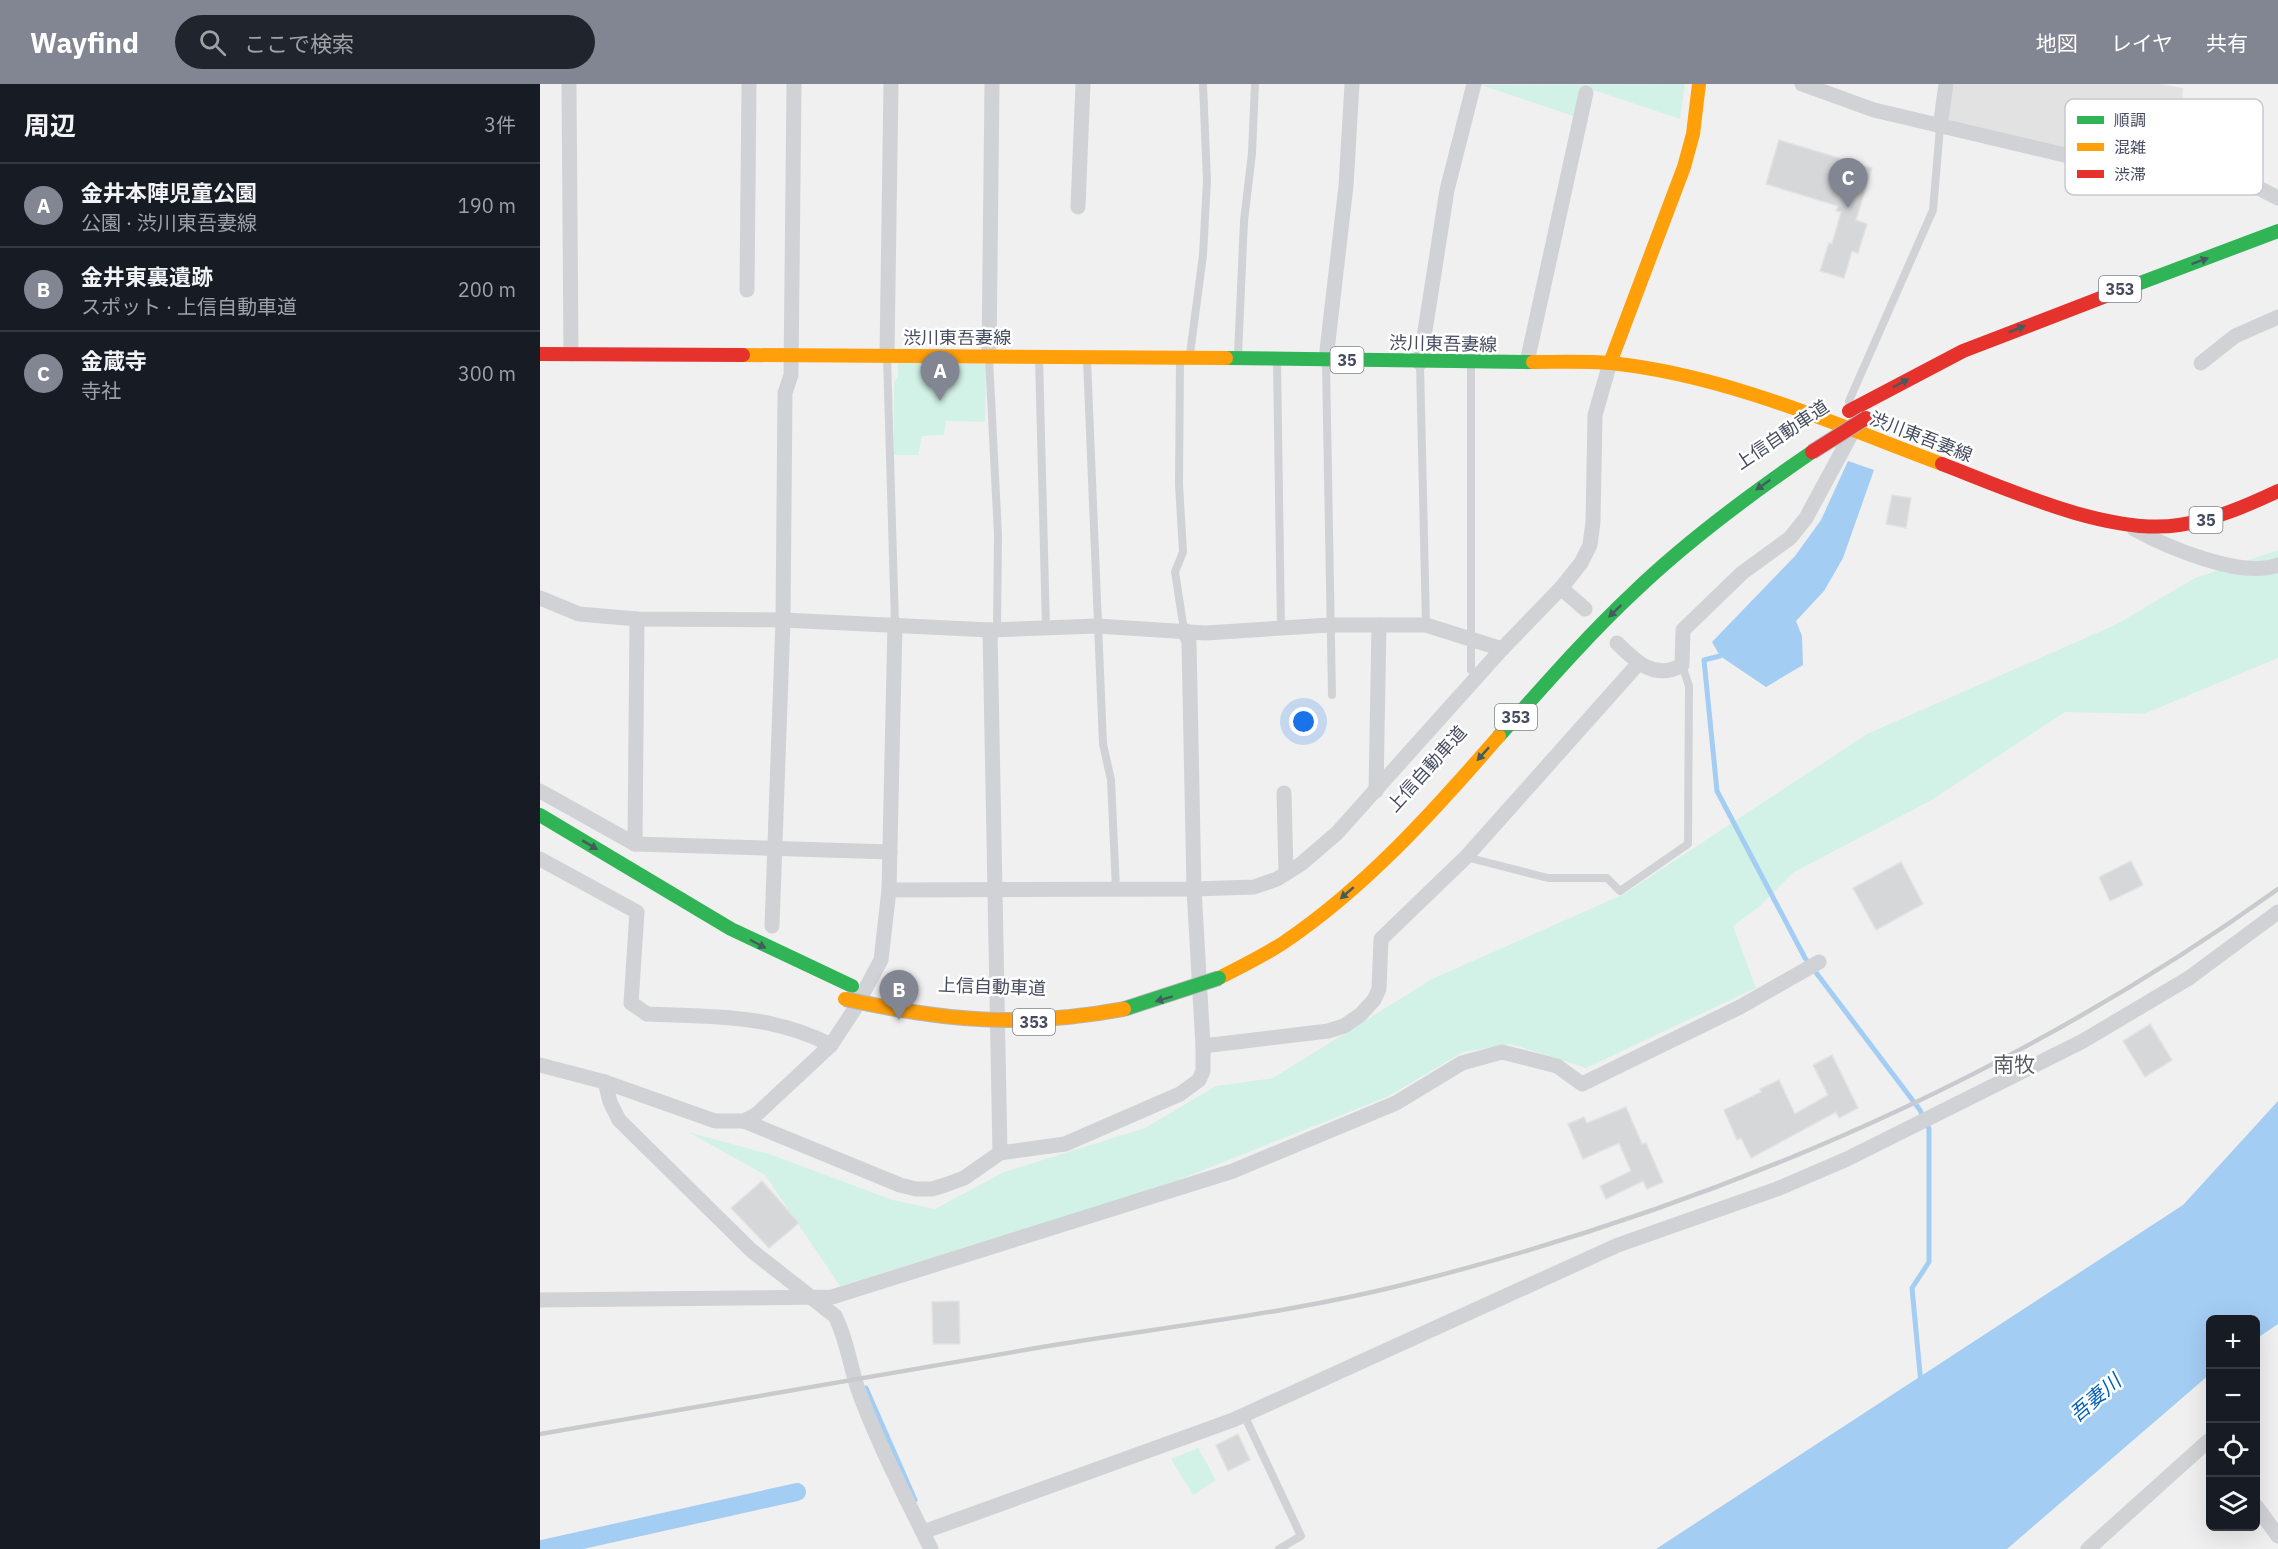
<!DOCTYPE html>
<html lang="ja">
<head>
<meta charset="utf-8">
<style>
	:root { --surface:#171b24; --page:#20242c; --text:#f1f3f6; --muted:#9ea1a6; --line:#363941; --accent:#828592 }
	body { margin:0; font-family:"IBM Plex Sans","Noto Sans JP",sans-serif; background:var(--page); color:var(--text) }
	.controls { position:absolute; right:18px; bottom:18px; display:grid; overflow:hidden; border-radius:9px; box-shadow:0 6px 24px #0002 }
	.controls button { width:54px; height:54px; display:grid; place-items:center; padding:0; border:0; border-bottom:2px solid var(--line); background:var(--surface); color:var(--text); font:30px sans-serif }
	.you { position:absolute; left:764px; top:638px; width:21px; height:21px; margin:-15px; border:4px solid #fff; border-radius:50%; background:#1a73e8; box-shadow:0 0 0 9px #1a73e833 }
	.badge { display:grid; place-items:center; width:39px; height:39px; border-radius:50%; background:var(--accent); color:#fff; font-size:20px; font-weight:700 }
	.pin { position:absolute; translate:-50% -50px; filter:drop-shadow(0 2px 3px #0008) }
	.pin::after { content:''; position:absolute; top:32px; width:21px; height:18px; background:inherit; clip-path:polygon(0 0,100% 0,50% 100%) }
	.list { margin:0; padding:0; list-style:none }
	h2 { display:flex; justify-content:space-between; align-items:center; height:78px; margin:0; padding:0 24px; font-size:26px }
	h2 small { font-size:20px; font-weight:400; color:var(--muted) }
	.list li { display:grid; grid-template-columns:39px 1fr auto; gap:18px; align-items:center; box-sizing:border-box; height:84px; padding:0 24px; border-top:2px solid var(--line) }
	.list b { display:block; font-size:22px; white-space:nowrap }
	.list p { margin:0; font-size:20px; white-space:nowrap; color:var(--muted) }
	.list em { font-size:20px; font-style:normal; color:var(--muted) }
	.icon { flex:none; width:33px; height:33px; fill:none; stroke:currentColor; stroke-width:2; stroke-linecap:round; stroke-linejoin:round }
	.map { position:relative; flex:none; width:1738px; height:1465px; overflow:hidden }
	header { display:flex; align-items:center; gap:36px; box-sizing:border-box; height:84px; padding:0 30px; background:var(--accent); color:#fff }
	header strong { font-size:28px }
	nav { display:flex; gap:33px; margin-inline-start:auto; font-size:21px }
	.search { width:420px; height:54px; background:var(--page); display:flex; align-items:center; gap:15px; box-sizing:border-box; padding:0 21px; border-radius:33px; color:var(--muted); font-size:22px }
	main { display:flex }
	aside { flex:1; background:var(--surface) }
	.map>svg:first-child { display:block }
	.education { fill:#e2e2e3 }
	.green { fill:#d3f2e7 }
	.water { fill:#a4cdf3 }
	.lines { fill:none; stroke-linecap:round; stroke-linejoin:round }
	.stream { stroke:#a4cdf3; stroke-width:5 }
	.canal { stroke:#a4cdf3; stroke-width:18 }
	.building { fill:#d6d7d9; stroke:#e2e2e3; stroke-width:1.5 }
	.lane { stroke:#d1d2d6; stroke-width:8 }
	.street { stroke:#d1d2d6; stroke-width:15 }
	.fast { stroke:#30b455; stroke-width:14 }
	.slow { stroke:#ff9f0a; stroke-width:14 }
	.jam { stroke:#e5322d; stroke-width:14 }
	.rail { stroke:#c9cacd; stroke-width:4.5 }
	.fast-bridge-casing { stroke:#b4b6c0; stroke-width:16; stroke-linecap:butt }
	.slow-bridge-casing { stroke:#b4b6c0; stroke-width:16; stroke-linecap:butt }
	.jam-bridge-casing { stroke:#b4b6c0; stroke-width:16; stroke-linecap:butt }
	.fast-bridge { stroke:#30b455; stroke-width:14 }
	.slow-bridge { stroke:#ff9f0a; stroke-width:14 }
	.jam-bridge { stroke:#e5322d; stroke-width:14 }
	.oneway { fill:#435c5e }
	.labels { text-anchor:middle; stroke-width:5; stroke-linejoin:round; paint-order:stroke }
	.shield { fill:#fff; stroke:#7e828f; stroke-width:1.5 }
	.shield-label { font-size:16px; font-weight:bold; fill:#464c5f }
	.street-label { font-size:18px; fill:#464c5f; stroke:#fff }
	.water-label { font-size:20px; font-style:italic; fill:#0060b7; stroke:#fff }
	.quarter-label { font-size:21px; fill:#5b5d65; stroke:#fff }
	.key { fill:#fff; stroke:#c8c9cf; stroke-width:1.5 }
	.key-label { font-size:16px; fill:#464c5f }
</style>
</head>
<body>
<header>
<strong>Wayfind</strong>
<div class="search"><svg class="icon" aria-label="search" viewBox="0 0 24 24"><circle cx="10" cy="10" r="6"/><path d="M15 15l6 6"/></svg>ここで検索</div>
<nav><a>地図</a><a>レイヤ</a><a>共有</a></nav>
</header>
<main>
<aside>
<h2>周辺<small>3件</small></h2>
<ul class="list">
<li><span class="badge">A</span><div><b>金井本陣児童公園</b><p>公園 · 渋川東吾妻線</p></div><em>190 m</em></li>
<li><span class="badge">B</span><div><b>金井東裏遺跡</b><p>スポット · 上信自動車道</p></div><em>200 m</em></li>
<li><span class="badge">C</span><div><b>金蔵寺</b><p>寺社</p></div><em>300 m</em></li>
</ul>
</aside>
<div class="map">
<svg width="1738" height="1465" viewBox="0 0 1738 1465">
	<rect width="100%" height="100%" fill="#f1f0f0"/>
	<polygon class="education" points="1412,0 1619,0 1643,4 1638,86 1588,82 1407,36"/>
	<g class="green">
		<polygon points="1145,0 1140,35 1044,3 1036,33 941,1"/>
		<polygon points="358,279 446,280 445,338 406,337 404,351 382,352 378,371 354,371 354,298 358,293"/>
		<polygon points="1738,466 1738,574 1604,630 1525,628 1390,717 1254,788 1220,822 1193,842 1216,904 1046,984 971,960 923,968 847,1013 608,1108 300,1202 225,1091 148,1048 229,1070 353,1116 395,1125 464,1088 605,1044 676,1002 733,994 892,895 1084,810 1327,650 1575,541 1655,494"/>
		<polygon points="658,1364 676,1396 653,1411 631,1375"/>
	</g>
	<g class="water">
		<polygon points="1308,377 1334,386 1303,474 1284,507 1256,537 1262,552 1263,581 1226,603 1180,572 1172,558 1255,472 1281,436"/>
		<polygon points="1738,1017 1738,1240 1716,1255 1716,1236 1670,1236 1670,1290 1467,1465 1116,1465 1643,1121"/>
	</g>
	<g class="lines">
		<g class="stream">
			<polyline points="1180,572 1164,576 1177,707 1265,874 1380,1026 1389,1045 1389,1178 1372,1204 1381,1300"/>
			<polyline points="326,1304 375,1416"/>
		</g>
		<polyline class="canal" points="2,1465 257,1408"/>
	</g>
	<g class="building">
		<polygon points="1239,56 1332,84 1316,136 1327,140 1318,169 1312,167 1304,194 1280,187 1289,159 1292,160 1301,128 1296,127 1298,122 1226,100"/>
		<polygon points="1352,411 1371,414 1366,444 1346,440"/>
		<polygon points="1591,777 1603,801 1570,817 1559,793"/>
		<polygon points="1361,778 1383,820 1336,846 1313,804"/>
		<polygon points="1610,940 1632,976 1605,993 1583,957"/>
		<polygon points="1292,971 1318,1024 1299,1034 1296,1028 1211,1074 1201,1054 1197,1056 1184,1026 1221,1008 1220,1005 1239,996 1255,1030 1288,1011 1273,981"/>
		<polygon points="1086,1023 1102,1060 1106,1059 1123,1098 1107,1105 1103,1097 1066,1115 1060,1102 1091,1087 1079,1059 1043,1075 1028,1040 1044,1033 1047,1039"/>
		<polygon points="222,1097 259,1139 229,1164 191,1124"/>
		<polygon points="419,1217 420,1260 393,1260 392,1218"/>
		<polygon points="698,1350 710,1376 688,1387 676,1361"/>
	</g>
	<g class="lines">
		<g class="lane">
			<polyline points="650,270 663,171 667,97 663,0"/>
			<polyline points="698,271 704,137 712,69 715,0"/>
			<polyline points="347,273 355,540"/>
			<polyline points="449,274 458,451 457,546"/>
			<polyline points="499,274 506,544"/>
			<polyline points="547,276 563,660 571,696 576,805"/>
			<polyline points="640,277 639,400 643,468 635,488 644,546"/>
			<polyline points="737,277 741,545"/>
			<polyline points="786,280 792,611"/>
			<polyline points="880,280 886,541"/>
			<polyline points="1309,317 1393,126 1400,43"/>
			<polyline points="931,586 931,279"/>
			<polyline points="926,773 1008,794 1067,794 1080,807 1148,760 1149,602 1142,581"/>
			<polyline points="704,1331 761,1452 739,1465"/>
		</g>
		<g class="street">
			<polyline points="29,0 31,270"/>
			<polyline points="1262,0 1334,26 1588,86 1705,97 1738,114"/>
			<polyline points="1400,43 1406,0"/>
			<polyline points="538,123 543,0"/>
			<polyline points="207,206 209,0"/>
			<polyline points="347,271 351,0"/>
			<polyline points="449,272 452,0"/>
			<polyline points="786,275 806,102 812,0"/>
			<polyline points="987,278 1046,9"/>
			<polyline points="880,279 907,106 934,0"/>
			<polyline points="1661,279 1695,252 1738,233"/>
			<path d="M1594 445C1627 463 1701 495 1738 481"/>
			<polyline points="1021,504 1041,479 1050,461 1053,438 1055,331 1070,279"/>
			<polyline points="0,514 39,530 97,535 243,536 450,546 557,542 665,549 790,541 886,541 962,565 1021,504 1045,525"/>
			<polyline points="450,546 460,1069"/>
			<path d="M1077 559C1095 577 1115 597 1142 581L1143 546 1202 489 1250 454 1266 434 1313 347"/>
			<polyline points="0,707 95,760 97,535"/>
			<polyline points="836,707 839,541"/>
			<polyline points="744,709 746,789"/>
			<polyline points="95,760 350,768"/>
			<path d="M0 775 97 828 91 919 107 930C174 933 231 930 291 961"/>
			<polyline points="349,806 654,805 714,803 737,795 761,780 797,749 962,565"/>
			<polyline points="232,842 243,536 245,309 251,291 254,0"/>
			<polyline points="663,962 788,947 804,942 820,931 834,916 839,905 841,855 926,773 1098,580"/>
			<path d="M0 981 65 998 70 1018 79 1036 212 1167 295 1232C308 1257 310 1285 320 1311 340 1364 366 1414 391 1465"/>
			<polyline points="65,998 175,1037 204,1037 217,1030 291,961 314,926 341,876 349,806 355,540"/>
			<polyline points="204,1037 360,1101 376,1105 392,1105 405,1101 424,1094 460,1069 525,1060 640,1010 659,996 663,987 663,962 654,805 649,558 644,546"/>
			<polyline points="0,1216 292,1213 693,1087 856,1019 922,979 962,968 1017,982 1042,1000 1200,923 1279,878"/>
			<polyline points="1716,1422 1738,1452"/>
			<polyline points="383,1448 693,1336 1078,1161 1237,1105 1307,1075 1543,957 1649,894 1738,828"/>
			<polyline points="1548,1465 1668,1357 1670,1361"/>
		</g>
		<g class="fast">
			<polyline points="1571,210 1738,147"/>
			<polyline points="686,274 993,278"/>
			<path d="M959 652C1002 604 1045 554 1093 509 1148 456 1209 411 1272 368"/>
			<polyline points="0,731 191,845 312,902"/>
		</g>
		<g class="slow">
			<polyline points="203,271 686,274"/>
			<path d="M993 278C1019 278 1045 277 1071 279 1185 291 1295 340 1402 380"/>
			<polyline points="1070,279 1144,83 1153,50 1159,0"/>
			<path d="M679 894C701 883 723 872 743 859 826 803 894 727 959 652"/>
		</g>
		<g class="jam">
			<polyline points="0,270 203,271"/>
			<polyline points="1309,327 1423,267 1571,210"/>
			<path d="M1402 380C1467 405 1570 452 1639 441 1674 436 1706 422 1738 407"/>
		</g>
		<path class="rail" d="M0 1350C167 1321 334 1291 502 1263 623 1243 747 1230 866 1200 1178 1121 1476 993 1738 805"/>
		<defs>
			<polyline id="fast-bridge" points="584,925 679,894"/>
			<path id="slow-bridge" d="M305 915C405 937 482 944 584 925"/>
			<polyline id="jam-bridge" points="1272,368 1326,334"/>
		</defs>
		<use href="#fast-bridge" class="fast-bridge-casing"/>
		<use href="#slow-bridge" class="slow-bridge-casing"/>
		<use href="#jam-bridge" class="jam-bridge-casing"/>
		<use href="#fast-bridge" class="fast-bridge"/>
		<use href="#slow-bridge" class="slow-bridge"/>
		<use href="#jam-bridge" class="jam-bridge"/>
	</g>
	<defs><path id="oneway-solid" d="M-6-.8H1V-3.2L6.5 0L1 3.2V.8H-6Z" transform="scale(1.5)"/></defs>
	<g class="oneway">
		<use href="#oneway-solid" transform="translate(1660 177) rotate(-20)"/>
		<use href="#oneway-solid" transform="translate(1477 245) rotate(-22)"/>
		<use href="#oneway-solid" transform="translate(1361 299) rotate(-28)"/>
		<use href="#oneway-solid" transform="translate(1223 401) rotate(145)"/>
		<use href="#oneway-solid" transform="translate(1075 527) rotate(136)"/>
		<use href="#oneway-solid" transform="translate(943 670) rotate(132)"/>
		<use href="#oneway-solid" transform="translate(50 761) rotate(31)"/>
		<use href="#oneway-solid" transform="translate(807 809) rotate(139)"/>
		<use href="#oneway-solid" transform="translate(218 860) rotate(28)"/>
		<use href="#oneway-solid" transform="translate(624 915) rotate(163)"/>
	</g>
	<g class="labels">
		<g class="shield">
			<rect x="1559" y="192" width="42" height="26" rx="4.5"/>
			<rect x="790.5" y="263" width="33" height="26" rx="4.5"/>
			<rect x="1649.5" y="423" width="33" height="26" rx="4.5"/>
			<rect x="955" y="620" width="42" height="26" rx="4.5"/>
			<rect x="473" y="925" width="42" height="26" rx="4.5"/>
		</g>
		<g class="shield-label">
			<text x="1580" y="211">353</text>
			<text x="807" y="282">35</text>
			<text x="1666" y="442">35</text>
			<text x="976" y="639">353</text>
			<text x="494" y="944">353</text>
		</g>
		<g class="street-label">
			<text x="417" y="260">渋川東吾妻線</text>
			<text transform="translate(903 260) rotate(1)" y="6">渋川東吾妻線</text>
			<text transform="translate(1242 351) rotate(-34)" y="6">上信自動車道</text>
			<text transform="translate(1381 353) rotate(21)" y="6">渋川東吾妻線</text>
			<text transform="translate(887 685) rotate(-48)" y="6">上信自動車道</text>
			<text transform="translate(452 903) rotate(2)" y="6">上信自動車道</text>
		</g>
		<g class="water-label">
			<text transform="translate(1555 1314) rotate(-41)" y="7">吾妻川</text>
		</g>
		<g class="quarter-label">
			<text x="1474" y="988">南牧</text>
		</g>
	</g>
	<rect x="1525" y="15" width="198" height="96" rx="9" class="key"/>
	<rect x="1537" y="32" width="27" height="8" fill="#30b455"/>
	<rect x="1537" y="59" width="27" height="8" fill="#ff9f0a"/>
	<rect x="1537" y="86" width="27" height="8" fill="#e5322d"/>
	<g class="key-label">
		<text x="1574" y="42">順調</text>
		<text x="1574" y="69">混雑</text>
		<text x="1574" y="96">渋滞</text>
	</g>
</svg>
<div class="controls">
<button>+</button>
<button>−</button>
<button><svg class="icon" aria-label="locate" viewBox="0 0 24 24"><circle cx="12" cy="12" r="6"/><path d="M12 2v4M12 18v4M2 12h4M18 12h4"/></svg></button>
<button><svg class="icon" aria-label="layers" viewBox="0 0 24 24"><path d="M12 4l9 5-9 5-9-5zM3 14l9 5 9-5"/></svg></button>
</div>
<div class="you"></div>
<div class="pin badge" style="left:400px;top:317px">A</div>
<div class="pin badge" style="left:359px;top:936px">B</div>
<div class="pin badge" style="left:1308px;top:124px">C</div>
</div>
</main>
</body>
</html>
